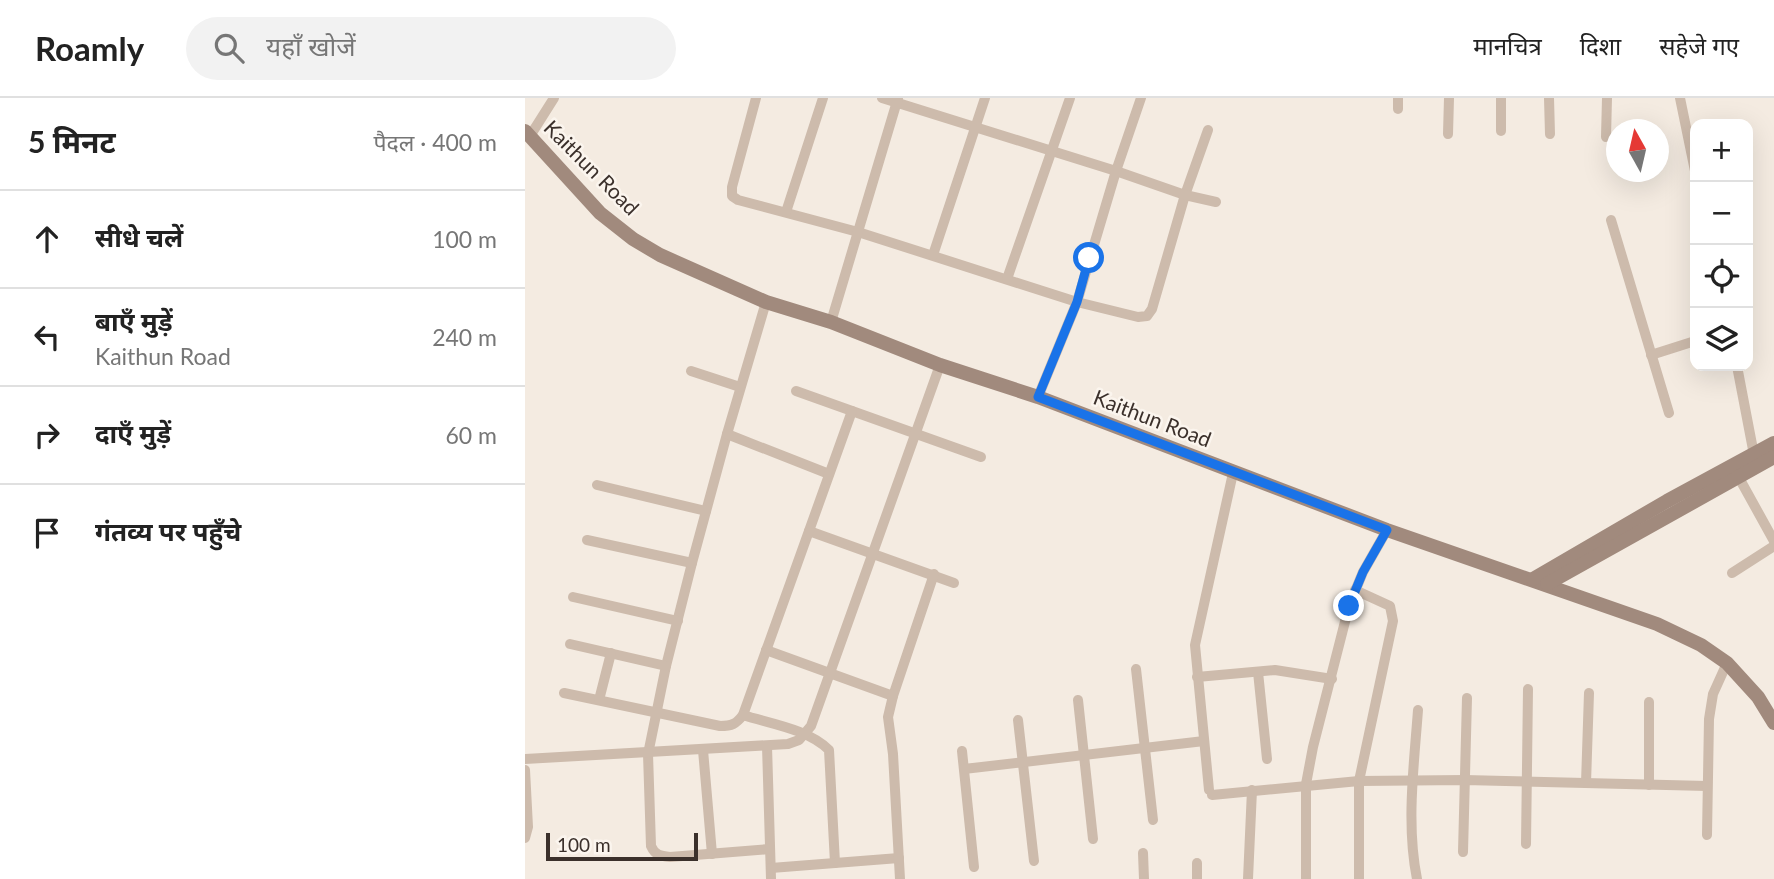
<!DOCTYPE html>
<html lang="hi">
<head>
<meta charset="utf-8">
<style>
	:root { --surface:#fff; --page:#f2f2f2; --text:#222; --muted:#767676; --line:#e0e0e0 }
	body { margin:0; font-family:Lato,"Noto Sans Devanagari",sans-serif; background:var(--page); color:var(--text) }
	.controls { position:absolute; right:21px; top:21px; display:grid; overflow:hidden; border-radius:14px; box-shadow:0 7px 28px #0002 }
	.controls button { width:63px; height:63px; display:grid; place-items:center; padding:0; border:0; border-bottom:2px solid var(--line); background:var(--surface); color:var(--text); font:35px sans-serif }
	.compass { position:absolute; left:1081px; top:21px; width:63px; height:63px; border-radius:50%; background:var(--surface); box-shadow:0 7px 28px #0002; rotate:352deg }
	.scale { position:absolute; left:21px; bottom:18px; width:152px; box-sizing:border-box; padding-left:7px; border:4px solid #3b302b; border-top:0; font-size:19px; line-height:24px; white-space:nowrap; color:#3b302b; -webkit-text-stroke:5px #fbf5ee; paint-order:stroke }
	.stop { position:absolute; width:21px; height:21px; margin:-16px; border:5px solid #1a73e8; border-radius:50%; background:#fff }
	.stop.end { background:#1a73e8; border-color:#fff; box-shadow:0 2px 7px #0008 }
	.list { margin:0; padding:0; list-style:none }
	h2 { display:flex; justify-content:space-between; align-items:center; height:91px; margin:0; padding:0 28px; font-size:30px }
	h2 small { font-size:23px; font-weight:400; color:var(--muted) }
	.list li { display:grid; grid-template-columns:46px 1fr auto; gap:21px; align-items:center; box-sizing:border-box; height:98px; padding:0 28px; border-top:2px solid var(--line) }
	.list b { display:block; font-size:26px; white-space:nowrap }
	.list p { margin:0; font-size:23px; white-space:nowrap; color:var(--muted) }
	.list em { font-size:23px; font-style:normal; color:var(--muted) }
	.icon { flex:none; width:38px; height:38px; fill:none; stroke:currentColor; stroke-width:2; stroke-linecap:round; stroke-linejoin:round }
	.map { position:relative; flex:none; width:1249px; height:781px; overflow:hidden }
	header { display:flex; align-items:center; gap:42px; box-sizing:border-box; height:98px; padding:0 35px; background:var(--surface); border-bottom:2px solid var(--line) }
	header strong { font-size:33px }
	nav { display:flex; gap:38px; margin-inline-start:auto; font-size:24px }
	.search { width:490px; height:63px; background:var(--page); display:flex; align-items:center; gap:18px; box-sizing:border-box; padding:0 24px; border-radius:38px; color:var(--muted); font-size:26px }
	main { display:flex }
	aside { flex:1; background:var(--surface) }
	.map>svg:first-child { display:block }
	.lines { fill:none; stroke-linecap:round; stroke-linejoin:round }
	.street { stroke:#cdbbac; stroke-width:10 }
	.secondary { stroke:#a18a7d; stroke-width:14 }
	.route { stroke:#1a73e8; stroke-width:9 }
	.labels { text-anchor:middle; stroke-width:5; stroke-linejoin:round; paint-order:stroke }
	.street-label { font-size:21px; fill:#3b302b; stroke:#fbf5ee }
</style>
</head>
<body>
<header>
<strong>Roamly</strong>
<div class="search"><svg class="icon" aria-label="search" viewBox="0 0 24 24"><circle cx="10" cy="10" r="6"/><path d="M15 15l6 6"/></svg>यहाँ खोजें</div>
<nav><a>मानचित्र</a><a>दिशा</a><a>सहेजे गए</a></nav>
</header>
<main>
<aside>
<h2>5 मिनट<small>पैदल · 400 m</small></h2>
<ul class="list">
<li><svg class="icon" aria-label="ahead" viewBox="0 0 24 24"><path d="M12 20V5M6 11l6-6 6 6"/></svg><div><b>सीधे चलें</b></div><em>100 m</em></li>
<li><svg class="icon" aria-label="left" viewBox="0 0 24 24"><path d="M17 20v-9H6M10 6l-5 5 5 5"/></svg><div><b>बाएँ मुड़ें</b><p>Kaithun Road</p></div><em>240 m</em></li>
<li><svg class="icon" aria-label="right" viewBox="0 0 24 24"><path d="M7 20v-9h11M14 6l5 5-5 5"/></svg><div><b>दाएँ मुड़ें</b></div><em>60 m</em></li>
<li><svg class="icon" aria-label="arrive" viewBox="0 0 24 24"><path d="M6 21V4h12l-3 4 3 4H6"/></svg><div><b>गंतव्य पर पहुँचे</b></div></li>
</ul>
</aside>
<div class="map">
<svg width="1249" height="781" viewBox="0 0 1249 781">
	<rect width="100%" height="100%" fill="#f4ebe1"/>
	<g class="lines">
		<g class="street">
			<polyline points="231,0 207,89 207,98 213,102 333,134 552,204 613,219 622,218 627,211 660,97 683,32"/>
			<polyline points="357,0 591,73 660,97 691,104"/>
			<polyline points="1024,0 1025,36"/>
			<polyline points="1155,0 1170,73"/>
			<polyline points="873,11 873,0"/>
			<polyline points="976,33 976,0"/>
			<polyline points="923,36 924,0"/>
			<polyline points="5,38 29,0"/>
			<polyline points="1081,39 1082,0"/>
			<polyline points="261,114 298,0"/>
			<polyline points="1086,122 1144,315"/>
			<polyline points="408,157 460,0"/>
			<polyline points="482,181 545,0"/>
			<path d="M241 204 202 336 167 465 141 568 123 656 126 748C130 757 135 758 145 759L245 751"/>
			<polyline points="306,224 373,0"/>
			<polyline points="1126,257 1170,243"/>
			<polyline points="1212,268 1230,362"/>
			<polyline points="166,273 215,289"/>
			<polyline points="271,293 456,359"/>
			<polyline points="513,299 552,204 591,73 616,0"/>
			<polyline points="202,336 304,376"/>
			<polyline points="1213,378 1249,443"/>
			<polyline points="72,387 181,413"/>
			<polyline points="284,433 429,485"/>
			<polyline points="62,442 167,465"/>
			<polyline points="1207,475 1249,448"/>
			<polyline points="830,492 865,508 868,523 834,683 834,781"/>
			<polyline points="48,499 153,523"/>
			<polyline points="45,546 141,568"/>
			<polyline points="241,552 368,598"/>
			<polyline points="611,571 628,722"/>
			<polyline points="733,574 742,661"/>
			<polyline points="672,579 750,572 807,581"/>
			<path d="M39 595 195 628C207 628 211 626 218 617L327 313"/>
			<polyline points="74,602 86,555"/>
			<polyline points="553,602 568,741"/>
			<path d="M218 617C246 626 283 631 304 652L310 765"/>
			<polyline points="493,622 509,763"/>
			<polyline points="242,648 246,781"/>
			<polyline points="178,652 187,756"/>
			<polyline points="437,653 449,769"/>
			<polyline points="0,661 263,646 274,642 286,628 415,267"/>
			<polyline points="439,671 679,643"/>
			<polyline points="0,672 3,729 0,740"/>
			<polyline points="1061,685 1064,595"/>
			<polyline points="1124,687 1124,604"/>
			<polyline points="684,692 670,547 708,375"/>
			<polyline points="687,697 834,683 940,682 1182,688"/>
			<polyline points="1182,737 1184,621 1188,596 1202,565"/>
			<polyline points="1001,746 1003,591"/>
			<polyline points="938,754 942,600"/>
			<polyline points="618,755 619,781"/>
			<polyline points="672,765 672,781"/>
			<polyline points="246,770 374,760"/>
			<polyline points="375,781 368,656 363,619 368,598 409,476"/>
			<polyline points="723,781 727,692"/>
			<polyline points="781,781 781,686 788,649 824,508 838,474 862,432"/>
			<path d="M892 781C881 726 889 667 893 612"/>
		</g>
		<g class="secondary">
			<polyline points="0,33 75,115 108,141 135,157 241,204 306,224 415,267 513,299 862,432 1132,526 1176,547 1202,565 1233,599 1249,625"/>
			<polyline points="1008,481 1142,403 1249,345"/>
			<polyline points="1022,486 1249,359"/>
		</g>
	</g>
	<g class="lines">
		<polyline class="route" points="564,160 552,204 513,299 862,432 838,474 824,508"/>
	</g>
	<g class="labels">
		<g class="street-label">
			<text transform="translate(66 70) rotate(45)" y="7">Kaithun Road</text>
			<text transform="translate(627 321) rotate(21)" y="7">Kaithun Road</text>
		</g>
	</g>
</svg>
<div class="controls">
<button>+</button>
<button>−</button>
<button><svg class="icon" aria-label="locate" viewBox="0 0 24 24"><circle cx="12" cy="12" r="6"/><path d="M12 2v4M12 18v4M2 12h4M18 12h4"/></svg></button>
<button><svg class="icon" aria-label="layers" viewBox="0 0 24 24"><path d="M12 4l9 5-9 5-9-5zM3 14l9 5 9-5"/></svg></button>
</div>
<svg class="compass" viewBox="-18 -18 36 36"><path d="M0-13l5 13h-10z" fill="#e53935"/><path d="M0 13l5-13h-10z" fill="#767676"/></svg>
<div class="scale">100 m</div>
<div class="stop" style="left:564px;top:160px"></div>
<div class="stop end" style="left:824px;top:508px"></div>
</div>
</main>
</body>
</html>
